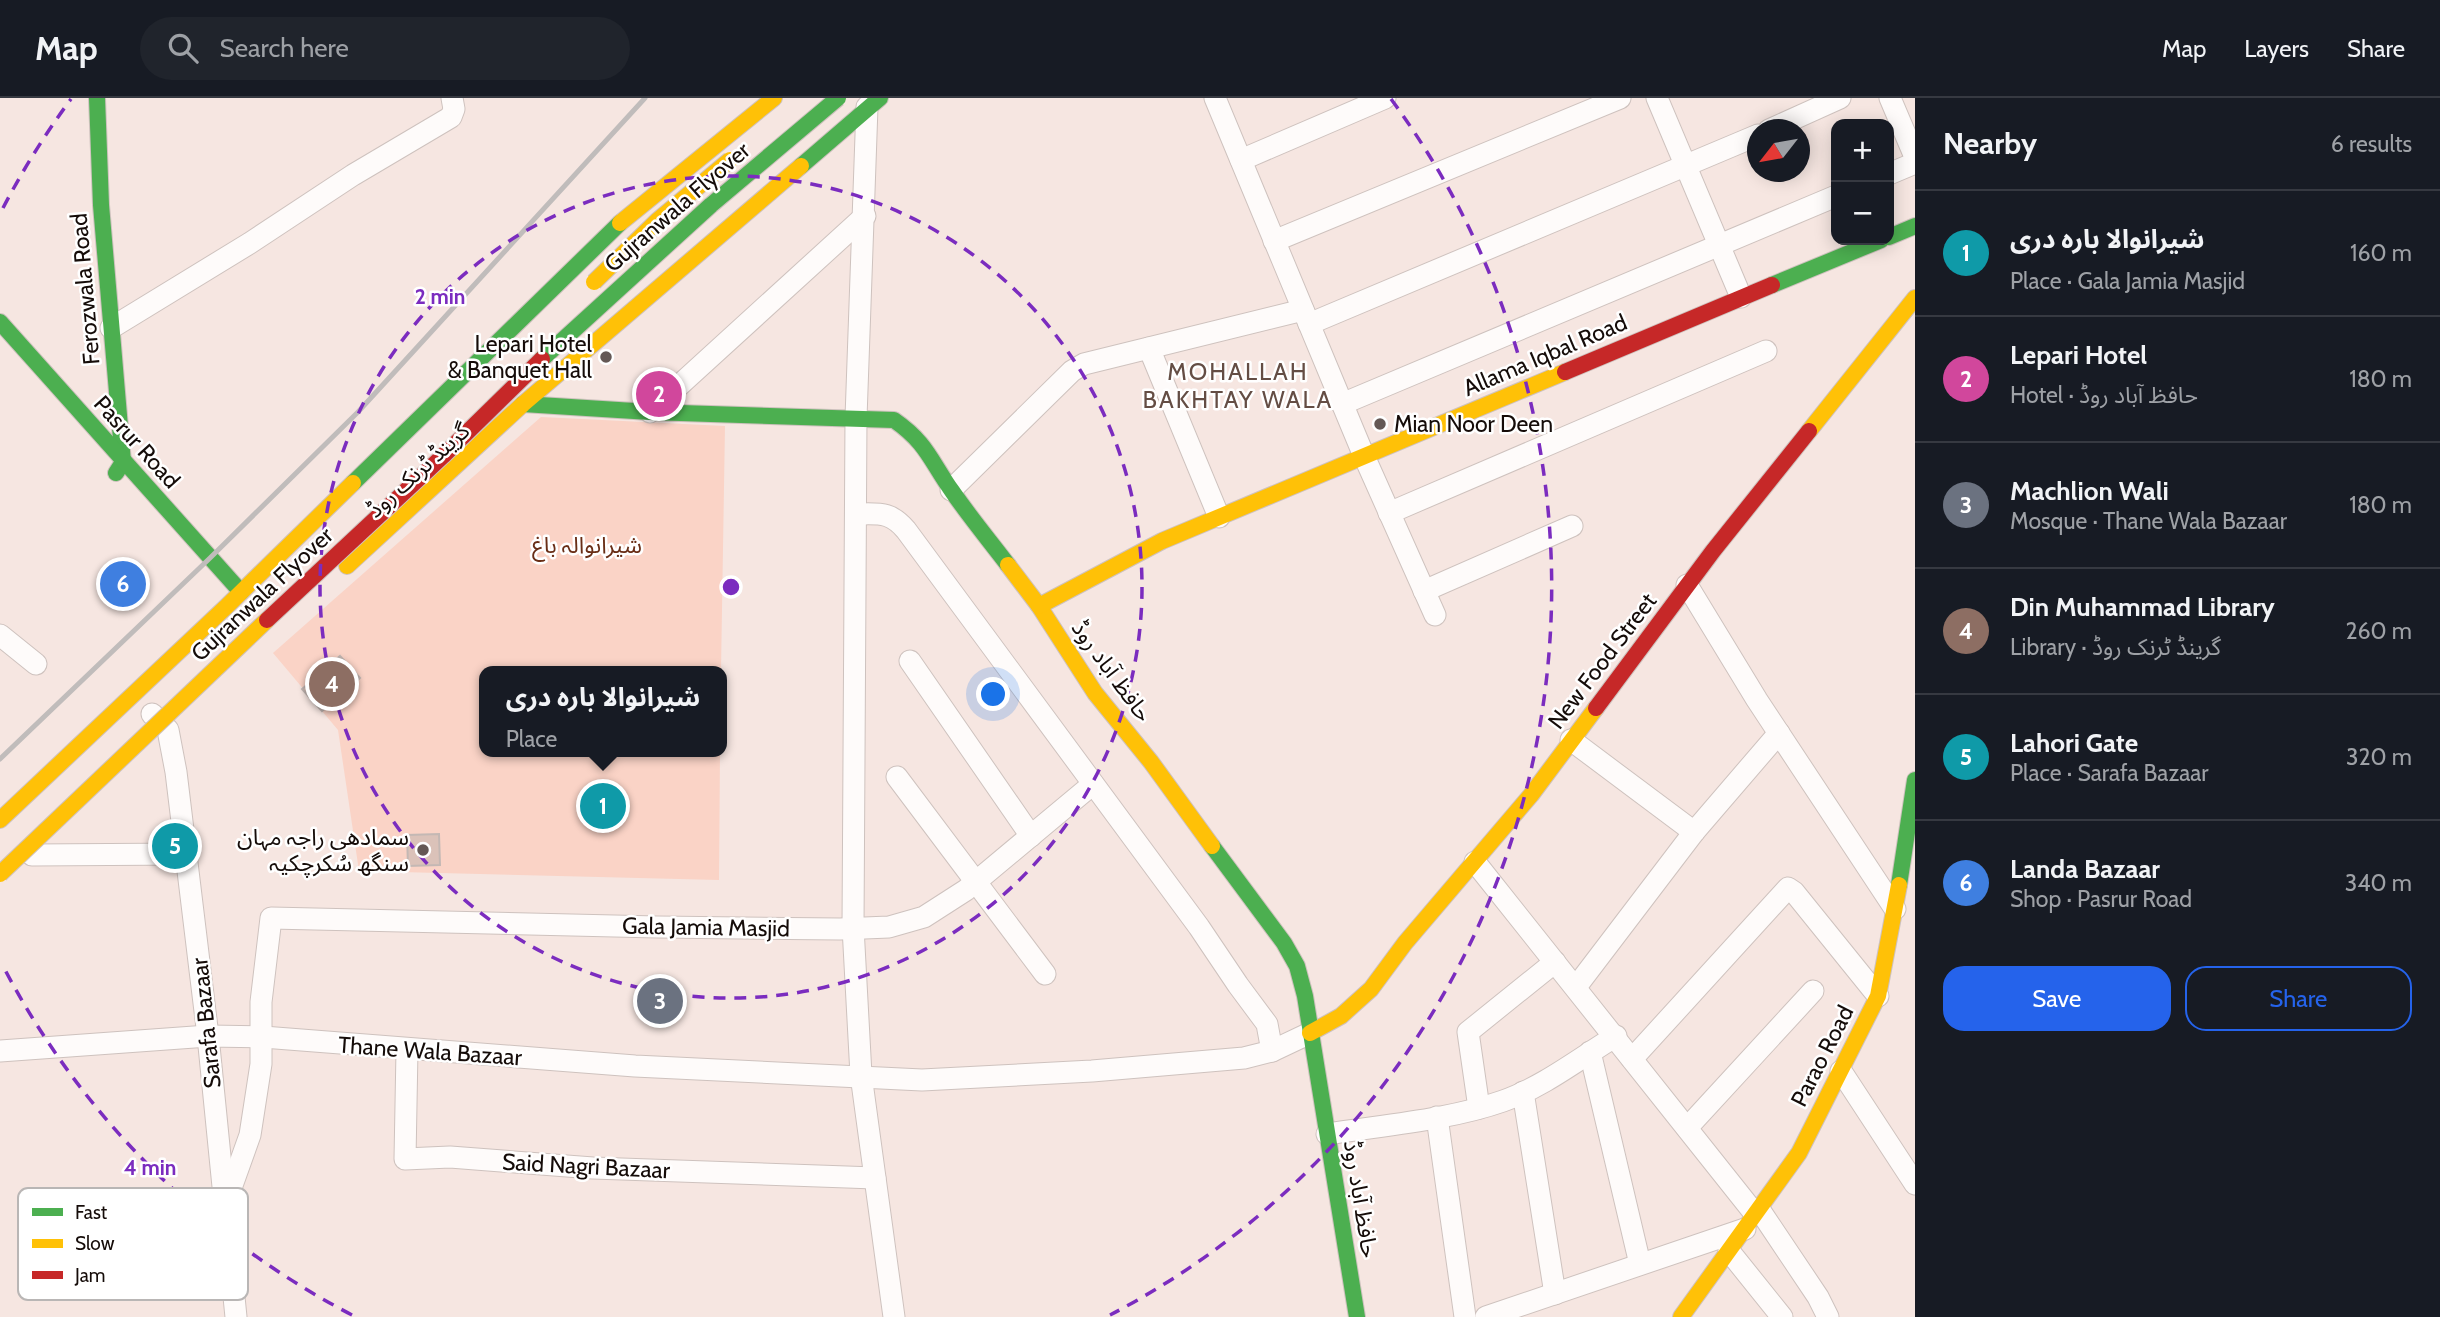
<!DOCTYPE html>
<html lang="en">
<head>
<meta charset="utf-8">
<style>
	:root { --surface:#171b24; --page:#20242c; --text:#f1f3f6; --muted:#9ea1a6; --line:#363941; --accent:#2563eb }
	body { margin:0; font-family:Cabin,"Noto Sans Arabic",sans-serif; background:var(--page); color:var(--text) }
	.controls { position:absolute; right:21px; top:21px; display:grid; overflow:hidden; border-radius:14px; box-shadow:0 4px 18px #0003 }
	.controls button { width:63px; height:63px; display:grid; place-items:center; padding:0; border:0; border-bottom:2px solid var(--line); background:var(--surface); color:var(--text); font:35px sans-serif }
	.compass { position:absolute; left:1747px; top:21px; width:63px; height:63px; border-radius:50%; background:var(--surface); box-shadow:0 4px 18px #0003; rotate:239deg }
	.you { position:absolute; left:994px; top:597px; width:24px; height:24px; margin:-18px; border:5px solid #fff; border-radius:50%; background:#1a73e8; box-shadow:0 0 0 10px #1a73e833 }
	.badge { display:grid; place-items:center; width:46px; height:46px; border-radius:50%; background:var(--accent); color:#fff; font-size:23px; font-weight:700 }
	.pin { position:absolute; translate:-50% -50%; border:4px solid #fff; box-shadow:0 2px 7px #0006 }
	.popup { position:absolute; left:479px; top:568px; width:248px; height:91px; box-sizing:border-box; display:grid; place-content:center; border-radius:14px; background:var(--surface); filter:drop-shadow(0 2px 5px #0005); font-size:23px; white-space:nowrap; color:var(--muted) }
	.popup b { font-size:26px; color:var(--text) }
	.popup::after { content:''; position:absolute; left:50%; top:100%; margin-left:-14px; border:14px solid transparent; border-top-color:var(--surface) }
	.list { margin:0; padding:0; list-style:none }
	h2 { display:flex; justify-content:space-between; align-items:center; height:91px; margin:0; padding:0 28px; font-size:30px }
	h2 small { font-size:23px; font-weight:400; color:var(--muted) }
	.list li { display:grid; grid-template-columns:46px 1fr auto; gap:21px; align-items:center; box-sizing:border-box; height:126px; padding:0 28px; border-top:2px solid var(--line) }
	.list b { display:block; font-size:26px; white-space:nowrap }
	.list p { margin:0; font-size:23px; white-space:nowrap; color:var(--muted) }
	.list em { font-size:23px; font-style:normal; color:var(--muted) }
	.actions { display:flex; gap:14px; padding:21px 28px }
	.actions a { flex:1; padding:16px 0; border:2px solid var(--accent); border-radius:21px; text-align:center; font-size:24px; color:var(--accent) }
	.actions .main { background:var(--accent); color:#fff }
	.icon { flex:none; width:38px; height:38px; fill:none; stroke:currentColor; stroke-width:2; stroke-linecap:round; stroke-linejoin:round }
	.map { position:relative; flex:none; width:1915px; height:1219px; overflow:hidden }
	header { display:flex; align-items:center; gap:42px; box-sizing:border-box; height:98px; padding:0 35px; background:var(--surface); border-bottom:2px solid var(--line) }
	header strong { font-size:33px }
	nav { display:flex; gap:38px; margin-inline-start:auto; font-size:24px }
	.search { width:490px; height:63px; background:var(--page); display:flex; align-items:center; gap:18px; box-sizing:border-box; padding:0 24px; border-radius:38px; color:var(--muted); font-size:26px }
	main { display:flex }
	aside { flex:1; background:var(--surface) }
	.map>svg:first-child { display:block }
	.green { fill:#fad3c6 }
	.building { fill:#dbc2b9; stroke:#c4b8b4; stroke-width:2 }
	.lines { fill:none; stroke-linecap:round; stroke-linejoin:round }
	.street-casing { stroke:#cec2be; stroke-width:23 }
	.fast-casing { stroke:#cec2be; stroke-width:18 }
	.slow-casing { stroke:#cec2be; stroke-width:18 }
	.jam-casing { stroke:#cec2be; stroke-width:18 }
	.street { stroke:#fefbfa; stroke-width:21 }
	.fast { stroke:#4caf50; stroke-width:16 }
	.slow { stroke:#ffc107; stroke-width:16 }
	.jam { stroke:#c62828; stroke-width:16 }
	.rail { stroke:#c0bcbb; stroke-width:5 }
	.fast-bridge-casing { stroke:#cec2be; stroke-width:18; stroke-linecap:butt }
	.slow-bridge-casing { stroke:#cec2be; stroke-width:18; stroke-linecap:butt }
	.jam-bridge-casing { stroke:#cec2be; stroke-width:18; stroke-linecap:butt }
	.fast-bridge { stroke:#4caf50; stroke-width:16 }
	.slow-bridge { stroke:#ffc107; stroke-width:16 }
	.jam-bridge { stroke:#c62828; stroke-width:16 }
	.ring { fill:none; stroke:#7b2cbf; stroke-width:3.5; stroke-dasharray:12 9 }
	.poi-dot { fill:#645855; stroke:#fff; stroke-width:2.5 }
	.labels { text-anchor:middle; stroke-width:5; stroke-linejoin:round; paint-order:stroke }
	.street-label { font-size:23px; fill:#150c09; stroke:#fff }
	.poi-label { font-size:23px; fill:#150c09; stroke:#fff; text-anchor:end }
	.park-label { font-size:23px; fill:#692e16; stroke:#fff }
	.neighbourhood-label { font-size:24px; letter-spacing:2px; fill:#644d44; stroke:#fff }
	.key { fill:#fff; stroke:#b9b6b5; stroke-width:2 }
	.key-label { font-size:19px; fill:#150c09 }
	.centre { fill:#7b2cbf; stroke:#fff; stroke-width:3.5 }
	.ring-label { font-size:21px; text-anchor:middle; font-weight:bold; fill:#7b2cbf; stroke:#fff; stroke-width:5; stroke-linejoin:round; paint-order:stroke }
</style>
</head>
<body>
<header>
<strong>Map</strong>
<div class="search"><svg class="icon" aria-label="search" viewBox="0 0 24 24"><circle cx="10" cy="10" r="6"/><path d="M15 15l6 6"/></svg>Search here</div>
<nav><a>Map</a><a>Layers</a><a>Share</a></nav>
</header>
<main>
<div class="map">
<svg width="1915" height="1219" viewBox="0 0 1915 1219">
	<rect width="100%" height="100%" fill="#f6e6e1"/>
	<polygon class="green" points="541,319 725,328 721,573 484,573 484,654 720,654 719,782 359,773 338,632 273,555"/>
	<g class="building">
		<polygon points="340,558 360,580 322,613 302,591"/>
		<polygon points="620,690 621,725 587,726 585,691"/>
		<polygon points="439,736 440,767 408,768 407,737"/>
	</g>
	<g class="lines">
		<defs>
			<g id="street">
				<polyline points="1215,0 1364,358 1435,517"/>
				<polyline points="1657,0 1741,199"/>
				<polyline points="1890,0 1915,59"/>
				<polyline points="867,9 856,320 853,829 861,977 894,1219"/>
				<polyline points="1769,32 1840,0"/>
				<polyline points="1241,62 1385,0"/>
				<polyline points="1889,76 1915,65"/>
				<polyline points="1274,143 1620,0"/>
				<polyline points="1309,226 1758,37"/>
				<polyline points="111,230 250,145 353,77 451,19 454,11 452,0"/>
				<polyline points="1149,250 1219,419"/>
				<polyline points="1342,306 1836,98"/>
				<polyline points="650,314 865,118"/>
				<polyline points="951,392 1072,273 1084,266 1303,212"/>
				<polyline points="1389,415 1766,253"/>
				<path d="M856 416C879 416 890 413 906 432L1199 829 1238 887 1267 926 1272 953"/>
				<polyline points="1687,487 1757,602 1895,811"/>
				<polyline points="1424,493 1572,428"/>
				<polyline points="0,537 36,566"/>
				<polyline points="910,563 1031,738"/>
				<polyline points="152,616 168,632 176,674 208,938 236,1219"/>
				<polyline points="1571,642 1694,734"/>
				<polyline points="897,679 1045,876"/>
				<polyline points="32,757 187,756"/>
				<polyline points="1475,764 1755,1116"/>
				<polyline points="1576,889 1694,734 1779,635"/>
				<polyline points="407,952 405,1061 450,1059 593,1070 875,1080"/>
				<polyline points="0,953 208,938 263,939 635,968 922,982 1092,973 1244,960 1272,953 1310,935"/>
				<polyline points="1590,954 1640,1166"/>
				<polyline points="1632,961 1788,790 1794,794 1878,898"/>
				<polyline points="1841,973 1915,1086"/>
				<polyline points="1523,994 1555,1196"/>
				<polyline points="1479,1010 1468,934 1555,864"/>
				<polyline points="1437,1019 1465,1219"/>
				<polyline points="1687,1030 1813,893"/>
				<path d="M1327 1036C1384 1027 1449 1022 1503 1003 1543 989 1580 960 1616 938"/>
				<polyline points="225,1107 250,1037 261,966 261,904 271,820 657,829 840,831 889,829 924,819 966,792 1093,686"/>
				<polyline points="1759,1111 1818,1199 1828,1219"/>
				<polyline points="1729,1153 1782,1219"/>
				<polyline points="1486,1219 1745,1131"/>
			</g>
			<g id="fast">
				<polyline points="97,0 101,107 123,364 116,375"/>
				<polyline points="801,68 880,0"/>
				<polyline points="1889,139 1915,128"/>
				<polyline points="1772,187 1881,142"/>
				<polyline points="0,224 241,494"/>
				<path d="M523 306 650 314 894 322C927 345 930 362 952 393 969 418 989 442 1008 467"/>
				<polyline points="353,385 620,125"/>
				<polyline points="1212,748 1284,845 1297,868 1305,898 1357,1219"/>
				<polyline points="1899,787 1915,682"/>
			</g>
			<g id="slow">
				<polyline points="620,125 774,0"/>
				<polyline points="1809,333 1915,200"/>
				<polyline points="1008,467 1039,508 1095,595 1151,664 1212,748"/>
				<polyline points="347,468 523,306 801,68"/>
				<polyline points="1039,508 1162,443 1565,274"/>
				<polyline points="0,722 227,508 353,385"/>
				<polyline points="1310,935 1341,918 1371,891 1405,845 1531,697 1596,610"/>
				<polyline points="1681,1219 1799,1055 1878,898 1899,787"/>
			</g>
			<g id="jam">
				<polyline points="1565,274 1772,187"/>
				<polyline points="1596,610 1713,453 1809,333"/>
			</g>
		</defs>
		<use href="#street" class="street-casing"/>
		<use href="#fast" class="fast-casing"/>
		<use href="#slow" class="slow-casing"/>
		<use href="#jam" class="jam-casing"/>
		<use href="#street" class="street"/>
		<use href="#fast" class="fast"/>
		<use href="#slow" class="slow"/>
		<use href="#jam" class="jam"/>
		<polyline class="rail" points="0,661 210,460 358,314 645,0"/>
		<defs>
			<polyline id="fast-bridge" points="542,261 711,107 838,0"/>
			<g id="slow-bridge">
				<polyline points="594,184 657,123 730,62"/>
				<polyline points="0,776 267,522"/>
			</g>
			<polyline id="jam-bridge" points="267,522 443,358 542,261"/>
		</defs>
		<use href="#fast-bridge" class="fast-bridge-casing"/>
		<use href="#slow-bridge" class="slow-bridge-casing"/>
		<use href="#jam-bridge" class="jam-bridge-casing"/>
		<use href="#fast-bridge" class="fast-bridge"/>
		<use href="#slow-bridge" class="slow-bridge"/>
		<use href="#jam-bridge" class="jam-bridge"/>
	</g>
	<g class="ring">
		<circle cx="731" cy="489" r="411"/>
		<path d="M352 1217A821 821 0 0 1 3 868M3 110A821 821 0 0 1 71 1M1391 1A821 821 0 0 1 1110 1217"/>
	</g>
	<g class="poi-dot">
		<circle cx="606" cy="259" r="7"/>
		<circle cx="1380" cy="326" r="7"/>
		<circle cx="423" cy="752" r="7"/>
	</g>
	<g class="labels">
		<g class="street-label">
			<text transform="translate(677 109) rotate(-41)" y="8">Gujranwala Flyover</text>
			<text transform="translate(85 191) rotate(-95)" y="8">Ferozwala Road</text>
			<text transform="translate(1545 257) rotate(-23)" y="8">Allama Iqbal Road</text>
			<text transform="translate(137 344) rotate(48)" y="8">Pasrur Road</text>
			<text transform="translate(418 372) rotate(-42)" y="8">گرینڈ ٹرنک روڈ</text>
			<text transform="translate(262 496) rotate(-43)" y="8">Gujranwala Flyover</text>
			<text transform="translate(1602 563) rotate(-53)" y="8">New Food Street</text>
			<text transform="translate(1112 573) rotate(54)" y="8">حافظ آباد روڈ</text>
			<text transform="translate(706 829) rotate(1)" y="8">Gala Jamia Masjid</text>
			<text transform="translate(206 925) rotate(-96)" y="8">Sarafa Bazaar</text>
			<text transform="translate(430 953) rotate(4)" y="8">Thane Wala Bazaar</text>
			<text transform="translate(1822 958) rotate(-63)" y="8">Parao Road</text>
			<text transform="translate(586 1068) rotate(3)" y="8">Said Nagri Bazaar</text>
			<text transform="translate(1361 1101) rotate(81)" y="8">حافظ آباد روڈ</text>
		</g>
		<g class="poi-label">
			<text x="592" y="254">Lepari Hotel<tspan x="592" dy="26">&amp; Banquet Hall</tspan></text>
			<text x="1394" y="334" text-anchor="start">Mian Noor Deen</text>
			<text x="409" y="747">سمادھی راجہ مہان<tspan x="409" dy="26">سنگھ سُکرچکیہ</tspan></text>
		</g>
		<g class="park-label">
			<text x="587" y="455">شیرانوالہ باغ</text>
		</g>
		<g class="neighbourhood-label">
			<text x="1238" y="282">MOHALLAH<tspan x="1238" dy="28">BAKHTAY WALA</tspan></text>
		</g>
	</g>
	<rect x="18" y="1090" width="230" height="112" rx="10" class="key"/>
	<rect x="32" y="1110" width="31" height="8" fill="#4caf50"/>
	<rect x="32" y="1141" width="31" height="9" fill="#ffc107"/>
	<rect x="32" y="1173" width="31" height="8" fill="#c62828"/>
	<g class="key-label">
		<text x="75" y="1121">Fast</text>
		<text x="75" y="1152">Slow</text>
		<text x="75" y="1184">Jam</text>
	</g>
	<circle cx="731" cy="489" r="10" class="centre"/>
	<g class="ring-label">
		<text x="440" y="206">2 min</text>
		<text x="150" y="1077">4 min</text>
	</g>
</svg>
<div class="controls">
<button>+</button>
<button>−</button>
</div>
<svg class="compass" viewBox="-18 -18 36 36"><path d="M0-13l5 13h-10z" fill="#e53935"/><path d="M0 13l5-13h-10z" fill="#9ea1a6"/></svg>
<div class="you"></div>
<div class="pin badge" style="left:603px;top:708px;background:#0f9aa8">1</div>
<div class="popup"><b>شیرانوالا بارہ دری</b>Place</div>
<div class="pin badge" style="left:659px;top:296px;background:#d1479c">2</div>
<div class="pin badge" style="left:660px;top:903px;background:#6b7280">3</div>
<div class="pin badge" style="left:332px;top:586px;background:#8d6e63">4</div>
<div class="pin badge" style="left:175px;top:748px;background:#0f9aa8">5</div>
<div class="pin badge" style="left:123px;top:486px;background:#3f7fe0">6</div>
</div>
<aside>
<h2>Nearby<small>6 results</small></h2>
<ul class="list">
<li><span class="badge" style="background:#0f9aa8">1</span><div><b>شیرانوالا بارہ دری</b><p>Place · Gala Jamia Masjid</p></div><em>160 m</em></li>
<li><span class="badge" style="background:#d1479c">2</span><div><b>Lepari Hotel</b><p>Hotel · حافظ آباد روڈ</p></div><em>180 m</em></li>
<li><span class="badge" style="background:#6b7280">3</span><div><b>Machlion Wali</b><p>Mosque · Thane Wala Bazaar</p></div><em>180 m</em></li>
<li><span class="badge" style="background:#8d6e63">4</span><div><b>Din Muhammad Library</b><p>Library · گرینڈ ٹرنک روڈ</p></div><em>260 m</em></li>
<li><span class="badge" style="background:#0f9aa8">5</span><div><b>Lahori Gate</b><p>Place · Sarafa Bazaar</p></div><em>320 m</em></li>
<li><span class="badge" style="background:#3f7fe0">6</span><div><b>Landa Bazaar</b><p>Shop · Pasrur Road</p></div><em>340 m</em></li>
</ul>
<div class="actions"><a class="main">Save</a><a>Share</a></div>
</aside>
</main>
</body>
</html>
